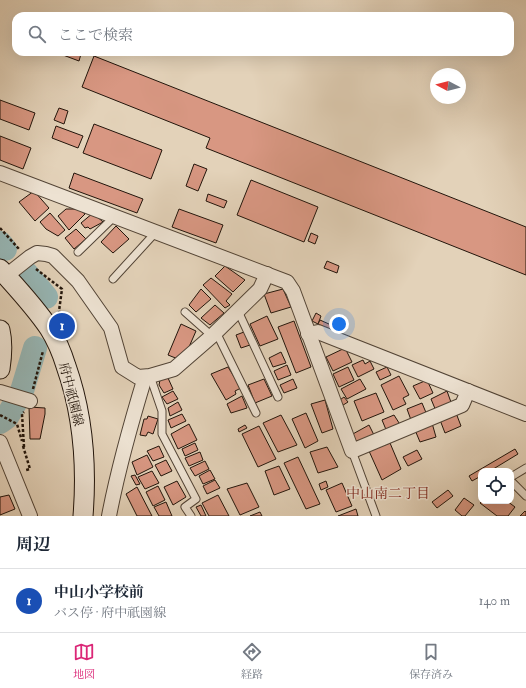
<!DOCTYPE html>
<html lang="ja">
<head>
<meta charset="utf-8">
<style>
	:root { --surface:#fff; --page:#f2f2f3; --text:#1f2937; --muted:#747a83; --line:#e0e1e3; --accent:#db2777 }
	body { margin:0; font-family:"IM FELL Double Pica","Noto Serif JP",serif; background:var(--page); color:var(--text) }
	.controls { position:absolute; right:12px; bottom:12px; display:grid; overflow:hidden; border-radius:8px; box-shadow:0 4px 16px #0002 }
	.controls button { width:36px; height:36px; display:grid; place-items:center; padding:0; border:0; border-bottom:1px solid var(--line); background:var(--surface); color:var(--text); font:20px sans-serif }
	.compass { position:absolute; left:430px; top:68px; width:36px; height:36px; border-radius:50%; background:var(--surface); box-shadow:0 4px 16px #0002; rotate:277deg }
	.you { position:absolute; left:339px; top:324px; width:14px; height:14px; margin:-10px; border:3px solid #fff; border-radius:50%; background:#1a73e8; box-shadow:0 0 0 6px #1a73e833 }
	.badge { display:grid; place-items:center; width:26px; height:26px; border-radius:50%; background:var(--accent); color:#fff; font-size:13px; font-weight:700 }
	.pin { position:absolute; translate:-50% -50%; border:2px solid #fff; box-shadow:0 1px 4px #0006 }
	.list { margin:0; padding:0; list-style:none }
	h2 { display:flex; justify-content:space-between; align-items:center; height:52px; margin:0; padding:0 16px; font-size:17px }
	h2 small { font-size:13px; font-weight:400; color:var(--muted) }
	.list li { display:grid; grid-template-columns:26px 1fr auto; gap:12px; align-items:center; box-sizing:border-box; height:64px; padding:0 16px; border-top:1px solid var(--line) }
	.list b { display:block; font-size:15px; white-space:nowrap }
	.list p { margin:0; font-size:13px; white-space:nowrap; color:var(--muted) }
	.list em { font-size:13px; font-style:normal; color:var(--muted) }
	.icon { flex:none; width:22px; height:22px; fill:none; stroke:currentColor; stroke-width:2; stroke-linecap:round; stroke-linejoin:round }
	.map { position:relative; flex:none; width:526px; height:516px; overflow:hidden }
	.search { position:absolute; background:var(--surface); box-shadow:0 4px 16px #0002; left:12px; right:12px; top:12px; height:44px; display:flex; align-items:center; gap:10px; box-sizing:border-box; padding:0 14px; border-radius:12px; color:var(--muted); font-size:15px }
	.sheet { height:116px; background:var(--surface) }
	nav { display:flex; justify-content:space-around; align-items:center; box-sizing:border-box; height:56px; border-top:1px solid var(--line); background:var(--surface); font-size:11px; color:var(--muted) }
	nav a { display:grid; justify-items:center; gap:2px }
	nav .on { color:var(--accent) }
	.map>svg:first-child { display:block }
	.lines { fill:none; stroke-linecap:round; stroke-linejoin:round }
	.river { stroke:#96b6b5; stroke-width:24 }
	.building { fill:#d89782; stroke:#22150b }
	.lane-casing { stroke:#524436; stroke-width:9 }
	.street-casing { stroke:#524436; stroke-width:16 }
	.secondary-casing { stroke:#22150b; stroke-width:21 }
	.path { stroke:#22150b; stroke-width:2.5; stroke-dasharray:3 2; stroke-linecap:butt }
	.lane { stroke:#ede2d2; stroke-width:7 }
	.street { stroke:#ede2d2; stroke-width:14 }
	.secondary { stroke:#ede2d2; stroke-width:19 }
	.labels { text-anchor:middle; stroke-width:3; stroke-linejoin:round; paint-order:stroke }
	.street-label { font-size:13px; fill:#22150b; stroke:#ede2d2 }
	.neighbourhood-label { font-size:14px; fill:#7a1f14; stroke:#ede2d2 }
</style>
</head>
<body>
<div class="map">
<svg width="526" height="516" viewBox="0 0 526 516">
	<rect width="100%" height="100%" fill="#e3d2b9"/>
	<filter id="stains"><feTurbulence type="fractalNoise" baseFrequency=".005" numOctaves="4"/><feColorMatrix values="0 0 0 0 .2 0 0 0 0 .09 0 0 0 0 .02 0 0 0 .5 -.17"/></filter>
	<radialGradient id="worn" r=".72"><stop offset=".6" stop-color="#630" stop-opacity="0"/><stop offset="1" stop-color="#630" stop-opacity=".3"/></radialGradient>
	<g class="lines">
		<g class="river">
			<polyline points="0,243 5,249"/>
			<polyline points="26,273 46,297"/>
			<polyline points="0,422 7,417 22,391 35,348"/>
		</g>
	</g>
	<g class="building">
		<polygon points="64,52 77,52 81,54 79,61 63,55"/>
		<polygon points="94,56 526,227 526,275 206,148 210,138 82,87"/>
		<polygon points="0,100 35,113 29,130 0,119"/>
		<polygon points="59,108 68,111 64,124 54,120"/>
		<polygon points="94,124 162,150 151,179 83,153"/>
		<polygon points="56,126 83,136 78,148 52,138"/>
		<polygon points="0,136 31,148 23,169 0,160"/>
		<polygon points="194,164 207,169 198,191 186,186"/>
		<polygon points="74,173 143,199 137,213 69,188"/>
		<polygon points="251,180 318,207 304,242 237,215"/>
		<polygon points="34,191 49,208 35,221 19,202"/>
		<polygon points="208,194 227,201 224,208 206,201"/>
		<polygon points="66,209 79,209 85,214 69,230 58,216"/>
		<polygon points="179,209 223,225 216,243 172,227"/>
		<polygon points="50,213 65,230 58,236 46,229 40,222"/>
		<polygon points="93,213 103,222 90,229 88,227 85,228 81,223"/>
		<polygon points="116,226 129,239 113,253 101,242"/>
		<polygon points="76,229 86,239 74,249 65,238"/>
		<polygon points="311,233 318,236 315,244 308,241"/>
		<polygon points="327,261 339,266 337,273 324,268"/>
		<polygon points="225,266 245,280 233,292 215,276"/>
		<polygon points="211,278 232,294 226,301 230,305 225,308 203,285"/>
		<polygon points="201,289 211,299 196,312 189,305"/>
		<polygon points="283,289 291,307 271,313 264,294"/>
		<polygon points="215,305 224,313 210,325 201,318"/>
		<polygon points="316,313 321,316 318,324 312,321"/>
		<polygon points="267,316 278,339 260,346 250,324"/>
		<polygon points="320,320 340,329 338,334 318,324"/>
		<polygon points="294,321 311,367 296,373 278,327"/>
		<polygon points="181,324 196,331 189,347 178,359 168,355"/>
		<polygon points="244,332 250,345 241,348 236,335"/>
		<polygon points="345,348 352,362 333,371 326,357"/>
		<polygon points="281,352 286,363 273,367 269,358"/>
		<polygon points="363,360 365,364 370,361 374,369 358,377 352,365"/>
		<polygon points="287,365 291,375 278,380 274,371"/>
		<polygon points="228,367 241,388 235,391 236,394 226,400 211,374"/>
		<polygon points="348,367 354,380 339,387 333,374"/>
		<polygon points="387,367 391,375 380,380 376,372"/>
		<polygon points="399,376 409,395 403,398 406,404 393,410 381,385"/>
		<polygon points="168,378 173,389 164,393 159,385 160,380"/>
		<polygon points="264,379 272,396 255,403 248,385"/>
		<polygon points="293,379 297,388 284,393 280,385"/>
		<polygon points="360,379 366,389 347,399 341,389"/>
		<polygon points="427,380 433,393 420,399 413,386"/>
		<polygon points="173,391 178,399 167,404 162,397"/>
		<polygon points="447,391 452,405 436,411 431,399"/>
		<polygon points="376,393 384,412 362,421 354,401"/>
		<polygon points="242,396 247,408 231,413 227,404"/>
		<polygon points="344,397 348,402 340,407 337,402"/>
		<polygon points="325,400 333,429 322,433 311,404"/>
		<polygon points="178,402 182,410 170,416 168,408"/>
		<polygon points="422,403 427,415 411,420 407,409"/>
		<polygon points="29,407 45,408 45,414 40,439 30,439"/>
		<polygon points="306,413 318,441 305,448 292,419"/>
		<polygon points="456,413 461,426 445,433 440,420"/>
		<polygon points="182,414 186,421 171,428 168,420"/>
		<polygon points="281,415 297,445 278,452 263,423"/>
		<polygon points="394,415 401,426 387,432 382,420"/>
		<polygon points="148,416 158,419 153,434 148,432 146,436 140,435 144,419 147,419"/>
		<polygon points="432,423 436,437 420,442 415,430"/>
		<polygon points="189,424 197,440 178,449 171,434"/>
		<polygon points="245,425 247,428 239,432 238,429"/>
		<polygon points="369,425 375,437 357,447 351,435"/>
		<polygon points="259,426 276,459 258,467 242,434"/>
		<polygon points="195,443 198,450 185,456 182,449"/>
		<polygon points="390,443 401,469 382,480 369,451"/>
		<polygon points="159,446 164,457 153,461 147,451"/>
		<polygon points="327,447 338,467 318,473 310,452"/>
		<polygon points="515,449 518,454 490,471 481,471 481,476 472,481 469,476"/>
		<polygon points="417,450 422,459 408,466 403,457"/>
		<polygon points="200,452 203,460 189,466 185,458"/>
		<polygon points="147,455 153,467 137,475 132,462"/>
		<polygon points="298,457 320,504 306,509 284,463"/>
		<polygon points="166,460 172,471 161,476 155,465"/>
		<polygon points="205,461 209,469 195,476 190,468"/>
		<polygon points="279,466 290,489 274,495 265,471"/>
		<polygon points="210,470 215,479 203,484 199,476"/>
		<polygon points="152,471 159,483 145,489 138,477"/>
		<polygon points="135,475 140,484 136,485 131,476"/>
		<polygon points="215,480 220,488 207,494 203,486"/>
		<polygon points="177,481 186,497 173,505 164,487"/>
		<polygon points="326,481 328,487 321,490 319,484"/>
		<polygon points="247,483 259,507 240,515 227,489"/>
		<polygon points="342,483 352,506 336,512 326,490"/>
		<polygon points="158,486 165,500 153,506 146,492"/>
		<polygon points="137,487 152,516 137,516 126,494"/>
		<polygon points="448,490 453,496 437,508 432,502"/>
		<polygon points="9,495 15,509 0,515 0,497"/>
		<polygon points="218,495 229,516 209,516 202,503"/>
		<polygon points="464,498 474,505 465,516 462,516 455,510"/>
		<polygon points="482,501 507,501 515,507 508,516 497,516 480,503"/>
		<polygon points="166,502 172,516 159,516 154,507"/>
		<polygon points="201,505 206,516 201,516 196,507"/>
		<polygon points="356,509 358,516 338,516"/>
		<polygon points="525,511 526,512 526,516 520,516"/>
		<polygon points="260,512 262,516 250,516"/>
	</g>
	<g class="lines">
		<defs>
			<g id="lane">
				<polyline points="78,252 115,216"/>
				<polyline points="113,279 156,232"/>
				<polyline points="238,311 278,397"/>
				<polyline points="185,312 212,336"/>
				<polyline points="216,332 256,413"/>
				<polyline points="150,376 162,411 162,434 196,499 185,507 191,516"/>
				<polyline points="352,451 376,516"/>
				<polyline points="511,477 526,468"/>
				<polyline points="511,481 526,496"/>
			</g>
			<g id="street">
				<polyline points="0,173 287,282 293,291 352,451 462,405 468,391"/>
				<polyline points="6,276 30,257 37,253 46,254 53,256 78,281 111,328 122,367 138,377 150,376 174,369 212,336 260,289 267,274"/>
				<polyline points="308,334 318,332 526,414"/>
				<polyline points="0,392 30,401"/>
				<polyline points="0,442 30,516"/>
				<path d="M109 516C118 469 131 423 145 377"/>
			</g>
			<g id="secondary">
				<path d="M0 269C17 288 35 307 49 328 56 339 62 353 66 366 83 414 87 466 83 516"/>
				<path d="M0 330C3 343 2 356 0 369"/>
			</g>
		</defs>
		<use href="#lane" class="lane-casing"/>
		<use href="#street" class="street-casing"/>
		<use href="#secondary" class="secondary-casing"/>
		<g class="path">
			<polyline points="0,228 19,249"/>
			<polyline points="36,269 62,289 59,311 62,317"/>
			<polyline points="33,389 43,351"/>
			<polyline points="0,415 17,424 22,441"/>
			<polyline points="23,446 30,469 26,470"/>
			<polyline points="24,447 22,414 24,412"/>
		</g>
		<use href="#lane" class="lane"/>
		<use href="#street" class="street"/>
		<use href="#secondary" class="secondary"/>
	</g>
	<g class="labels">
		<g class="street-label">
			<text transform="translate(72 394) rotate(76)" y="5">府中祇園線</text>
		</g>
		<g class="neighbourhood-label">
			<text x="388" y="498">中山南二丁目</text>
		</g>
	</g>
	<rect width="100%" height="100%" filter="url(#stains)"/>
	<rect width="100%" height="100%" fill="url(#worn)"/>
</svg>
<div class="controls">
<button><svg class="icon" aria-label="locate" viewBox="0 0 24 24"><circle cx="12" cy="12" r="6"/><path d="M12 2v4M12 18v4M2 12h4M18 12h4"/></svg></button>
</div>
<svg class="compass" viewBox="-18 -18 36 36"><path d="M0-13l5 13h-10z" fill="#e53935"/><path d="M0 13l5-13h-10z" fill="#747a83"/></svg>
<div class="you"></div>
<div class="pin badge" style="left:62px;top:326px;background:#1a4fb4">1</div>
<div class="search"><svg class="icon" aria-label="search" viewBox="0 0 24 24"><circle cx="10" cy="10" r="6"/><path d="M15 15l6 6"/></svg>ここで検索</div>
</div>
<section class="sheet">
<h2>周辺<small></small></h2>
<ul class="list">
<li><span class="badge" style="background:#1a4fb4">1</span><div><b>中山小学校前</b><p>バス停 · 府中祇園線</p></div><em>140 m</em></li>
</ul>
</section>
<nav>
<a class="on"><svg class="icon" aria-label="map" viewBox="0 0 24 24"><path d="M3 6l6-2 6 2 6-2v14l-6 2-6-2-6 2zM9 4v14M15 6v14"/></svg>地図</a>
<a><svg class="icon" aria-label="directions" viewBox="0 0 24 24"><path d="M12 3l9 9-9 9-9-9zM9 14v-3h6M13 9l2 2-2 2"/></svg>経路</a>
<a><svg class="icon" aria-label="saved" viewBox="0 0 24 24"><path d="M7 4h10v16l-5-4-5 4z"/></svg>保存済み</a>
</nav>
</body>
</html>
